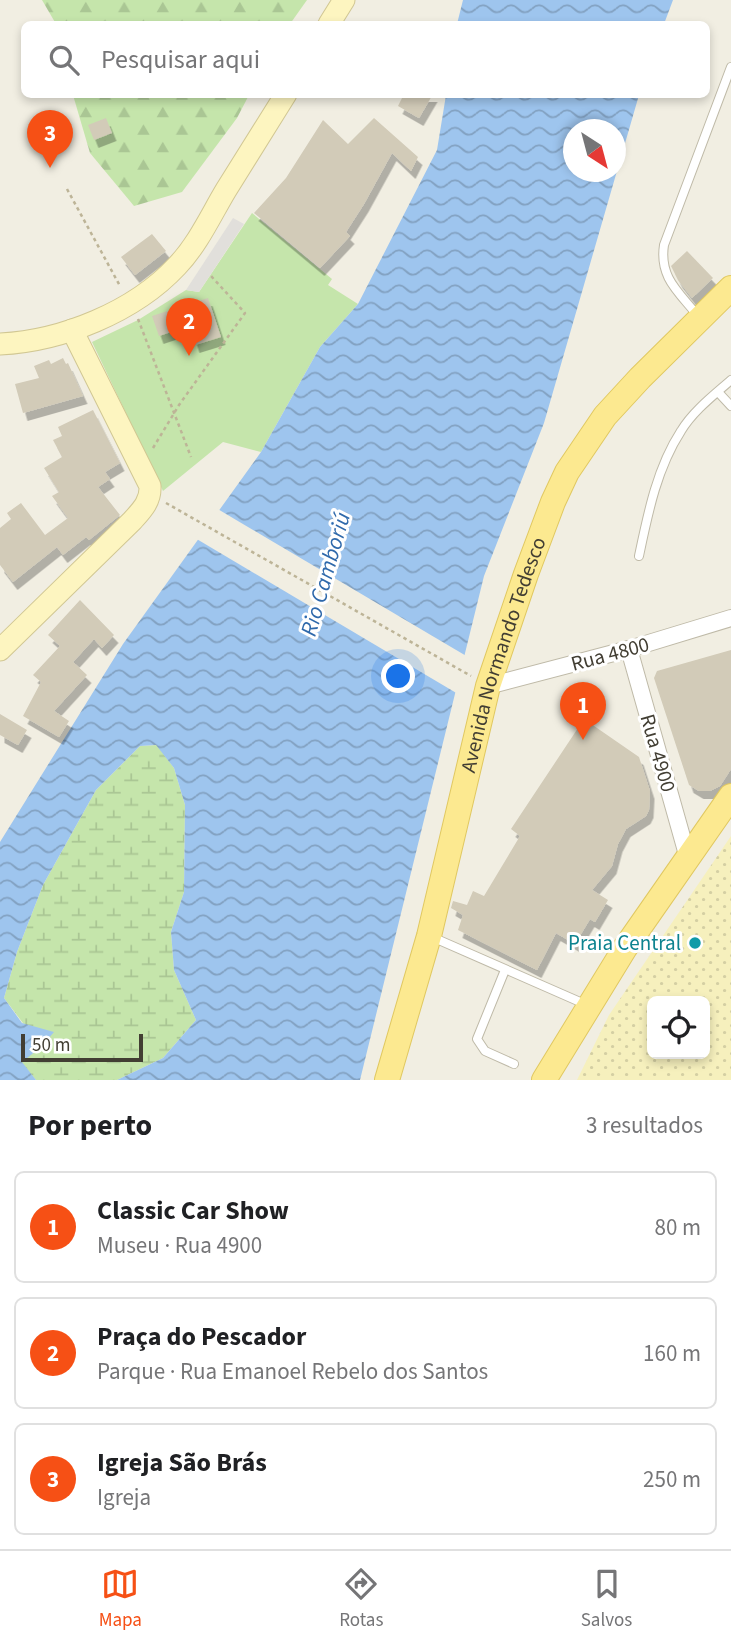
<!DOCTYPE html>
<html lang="pt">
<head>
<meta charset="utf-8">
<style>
	:root { --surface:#fff; --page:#f2f2f2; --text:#202124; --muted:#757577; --line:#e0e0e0; --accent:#f65015 }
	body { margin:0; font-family:"Source Sans 3",sans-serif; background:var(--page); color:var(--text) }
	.controls { position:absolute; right:21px; bottom:21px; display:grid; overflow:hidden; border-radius:10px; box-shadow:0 4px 10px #0003 }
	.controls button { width:63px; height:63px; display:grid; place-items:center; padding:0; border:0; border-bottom:2px solid var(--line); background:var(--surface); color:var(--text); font:35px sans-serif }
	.compass { position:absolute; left:563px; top:119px; width:63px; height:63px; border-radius:50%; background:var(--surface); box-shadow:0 4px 10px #0003; rotate:144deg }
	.scale { position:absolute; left:21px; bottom:18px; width:122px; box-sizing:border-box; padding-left:7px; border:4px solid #423e33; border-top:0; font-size:19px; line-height:24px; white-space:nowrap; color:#423e33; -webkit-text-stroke:5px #fff; paint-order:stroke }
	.you { position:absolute; left:399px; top:677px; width:24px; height:24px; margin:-18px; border:5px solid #fff; border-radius:50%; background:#1a73e8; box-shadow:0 0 0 10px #1a73e833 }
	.badge { display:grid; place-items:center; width:46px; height:46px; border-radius:50%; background:var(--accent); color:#fff; font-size:23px; font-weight:700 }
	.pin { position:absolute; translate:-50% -58px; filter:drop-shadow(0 2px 4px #0008) }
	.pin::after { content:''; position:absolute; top:37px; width:24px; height:21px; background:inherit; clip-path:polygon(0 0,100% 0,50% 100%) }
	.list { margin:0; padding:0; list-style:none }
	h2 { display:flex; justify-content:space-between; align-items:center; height:91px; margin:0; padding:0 28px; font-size:30px }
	h2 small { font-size:23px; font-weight:400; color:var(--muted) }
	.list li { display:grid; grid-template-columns:46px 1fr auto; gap:21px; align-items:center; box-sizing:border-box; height:112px; margin:0 14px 14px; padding:0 14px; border:2px solid var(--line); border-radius:10px }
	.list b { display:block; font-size:26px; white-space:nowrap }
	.list p { margin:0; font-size:23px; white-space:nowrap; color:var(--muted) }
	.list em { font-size:23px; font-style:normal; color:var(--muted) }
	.icon { flex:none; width:38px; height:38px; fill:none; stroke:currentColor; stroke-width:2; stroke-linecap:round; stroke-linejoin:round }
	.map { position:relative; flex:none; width:731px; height:1080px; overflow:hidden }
	.search { position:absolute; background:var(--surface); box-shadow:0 4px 10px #0003; left:21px; right:21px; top:21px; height:77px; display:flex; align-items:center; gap:18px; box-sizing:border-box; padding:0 24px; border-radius:10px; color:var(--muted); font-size:26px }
	.sheet { height:469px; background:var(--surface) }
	nav { display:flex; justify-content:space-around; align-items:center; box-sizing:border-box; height:98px; border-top:2px solid var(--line); background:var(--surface); font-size:19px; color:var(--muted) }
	nav a { display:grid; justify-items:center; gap:4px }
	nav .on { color:var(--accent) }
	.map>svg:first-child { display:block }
	.green { fill:#c5e5ab }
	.forest { fill:url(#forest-firs) }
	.wetland { fill:url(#wetland-marsh) }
	.sand { fill:url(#sand-dots); fill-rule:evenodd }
	.parking { fill:#e1dfdb }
	.water { fill:url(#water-waves); fill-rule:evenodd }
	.pier { fill:#f1eee2 }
	.building { fill:#d2cbb8; filter:url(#shadow) }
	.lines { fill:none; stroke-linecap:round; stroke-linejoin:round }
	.service-casing { stroke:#bfbaa8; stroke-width:10 }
	.minor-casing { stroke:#bfbaa8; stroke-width:18 }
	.secondary-casing { stroke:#d1c793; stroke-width:23 }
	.primary-casing { stroke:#e0c861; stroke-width:26 }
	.path { stroke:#bdb497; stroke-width:2.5; stroke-dasharray:3.5 3.5; stroke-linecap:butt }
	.service { stroke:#fff; stroke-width:8 }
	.minor { stroke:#fff; stroke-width:16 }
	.secondary { stroke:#fdf5c0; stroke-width:21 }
	.primary { stroke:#fce990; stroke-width:24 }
	.culture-dot { fill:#0f9aa8; stroke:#fff; stroke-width:2.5 }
	.labels { text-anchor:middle; stroke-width:6; stroke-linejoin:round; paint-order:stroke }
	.street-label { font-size:21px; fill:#423e33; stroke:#fff }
	.culture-label { font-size:21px; fill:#0d838f; stroke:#fff; text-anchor:end }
	.water-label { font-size:23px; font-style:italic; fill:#2f69ab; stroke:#fff }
</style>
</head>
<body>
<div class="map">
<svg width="731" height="1080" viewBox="0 0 731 1080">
	<defs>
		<pattern id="forest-firs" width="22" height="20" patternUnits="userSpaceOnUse" patternTransform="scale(1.75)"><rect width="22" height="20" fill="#c5e5ab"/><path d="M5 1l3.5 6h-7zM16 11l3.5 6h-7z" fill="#aac694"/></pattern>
		<pattern id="wetland-marsh" width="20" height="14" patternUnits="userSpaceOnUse" patternTransform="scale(1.75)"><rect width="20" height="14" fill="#c5e5ab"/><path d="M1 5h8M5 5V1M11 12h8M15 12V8" fill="none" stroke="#aac694"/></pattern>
		<pattern id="sand-dots" width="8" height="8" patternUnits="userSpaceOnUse" patternTransform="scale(1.75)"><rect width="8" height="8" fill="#f6f0bd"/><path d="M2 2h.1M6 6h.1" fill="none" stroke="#d4cfa3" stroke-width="1.8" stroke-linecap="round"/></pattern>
		<pattern id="water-waves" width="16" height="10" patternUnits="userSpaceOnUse" patternTransform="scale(1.75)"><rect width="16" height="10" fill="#9ec5ee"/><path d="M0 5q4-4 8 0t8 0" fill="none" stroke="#82a1c1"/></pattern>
		<filter id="shadow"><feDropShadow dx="4.5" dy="8" stdDeviation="0" flood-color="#0004"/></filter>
	</defs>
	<rect width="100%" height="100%" fill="#f1eee2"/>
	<polygon class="green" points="252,213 332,279 328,285 358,304 320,347 261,452 223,442 163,491 92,342 138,320 186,290 199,292"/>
	<g class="forest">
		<polygon points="42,0 307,0 290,24 56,24"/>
		<polygon points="73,95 249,95 237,118 182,192 134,206 90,153"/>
	</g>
	<polygon class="wetland" points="157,745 174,768 185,805 184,892 171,932 174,970 196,1020 163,1058 117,1080 36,1080 21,1062 41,1047 4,998 17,952 43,885 96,790 140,746"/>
	<path class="sand" d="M731 836V1080H577L609 1015ZM652 1001H705V1054H652Z"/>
	<polygon class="parking" points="233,218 244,224 199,292 186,290"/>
	<g class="water">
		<polygon points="463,0 673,0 664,24 457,24"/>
		<path d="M446 95H639L544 423 484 576 360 1080H117L163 1058 196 1020 174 970 171 932 184 892 185 805 174 768 156 745 140 746 96 790 43 885 17 952 4 998 22 1023 54 1032 41 1047 22 1062 36 1080H0V842L123 644 261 452 320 347 358 304 437 150ZM574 130H616V172H574Z"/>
	</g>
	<polygon class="pier" points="216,508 468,657 458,694 195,538"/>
	<g class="building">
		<polygon points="404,94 433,94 419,118 398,106"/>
		<polygon points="106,118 112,133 94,140 88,125"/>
		<polygon points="374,118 418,157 411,171 392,153 364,204 346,232 350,236 320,268 254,213 286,178 323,120 348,144"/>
		<polygon points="152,234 166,251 135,275 121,257"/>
		<polygon points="687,251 713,278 692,298 678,280 671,266"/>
		<polygon points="208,298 221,337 195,345 189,326 159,336 152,316"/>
		<polygon points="63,358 66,364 68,363 83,396 23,413 15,384 39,378 34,366 49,360 51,364"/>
		<polygon points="93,410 120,463 105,472 110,479 98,487 120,515 89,540 86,537 63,555 57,547 13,582 0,565 0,528 11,519 7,513 21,503 45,535 68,518 52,496 59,492 44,468 62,457 53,440 62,436 58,427"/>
		<polygon points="80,600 114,635 102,648 94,639 73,662 87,675 54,711 69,721 59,737 23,716 41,682 33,675 60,646 48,635"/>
		<polygon points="731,650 731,769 720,786 710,791 699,791 689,785 654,678 657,671"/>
		<polygon points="0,714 27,730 18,745 0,735"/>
		<polygon points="584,719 639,757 650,791 649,810 646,816 626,829 618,844 612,866 592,890 608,900 595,922 590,919 575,944 556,933 537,970 458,930 463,915 451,908 453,901 467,905 473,891 484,896 520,836 511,829"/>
	</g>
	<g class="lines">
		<defs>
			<g id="service">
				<path d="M698 316C679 292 659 278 664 245L731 67"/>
				<polyline points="718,392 731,406"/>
				<path d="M639 556C648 513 657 468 681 431 693 411 714 395 731 380"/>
				<polyline points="432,937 587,1005"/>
				<polyline points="505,970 477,1039 485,1051 514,1064"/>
			</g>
			<g id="minor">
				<polyline points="629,649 688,858"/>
				<polyline points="488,686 629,649 731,618"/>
			</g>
			<g id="secondary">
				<polyline points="329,24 344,0"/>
				<path d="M0 344C62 341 134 312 177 266 198 244 211 215 226 190 246 158 266 126 286 94"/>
				<path d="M0 650 132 521C142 510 151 501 150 486L72 330"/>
			</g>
			<g id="primary">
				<path id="s1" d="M387 1080 429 936 488 686 526 574 553 502 567 472 605 416 640 378 731 288"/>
				<polyline points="544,1080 625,948 731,796"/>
			</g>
		</defs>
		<use href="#service" class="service-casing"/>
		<use href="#minor" class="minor-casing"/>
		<use href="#secondary" class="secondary-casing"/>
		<use href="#primary" class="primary-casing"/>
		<g class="path">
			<polyline points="67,189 120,286"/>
			<polyline points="138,319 191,457"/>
			<polyline points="153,448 179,405 245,313 211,276"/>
			<polyline points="166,503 471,676"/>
		</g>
		<use href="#service" class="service"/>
		<use href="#minor" class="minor"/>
		<use href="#secondary" class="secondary"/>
		<use href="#primary" class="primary"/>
	</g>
	<circle class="culture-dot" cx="695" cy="943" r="7"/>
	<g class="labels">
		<g class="street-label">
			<text transform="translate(610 654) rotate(-15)" y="7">Rua 4800</text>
			<text dy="7" stroke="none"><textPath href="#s1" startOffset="441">Avenida Normando Tedesco</textPath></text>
			<text transform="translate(658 753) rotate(74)" y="7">Rua 4900</text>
		</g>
		<g class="culture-label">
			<text x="681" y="950">Praia Central</text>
		</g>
		<g class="water-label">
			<text transform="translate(325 574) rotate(-74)" y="8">Rio Camboriú</text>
		</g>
	</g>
</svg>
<div class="controls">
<button><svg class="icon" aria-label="locate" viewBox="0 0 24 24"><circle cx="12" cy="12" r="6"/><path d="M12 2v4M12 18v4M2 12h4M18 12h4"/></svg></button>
</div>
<svg class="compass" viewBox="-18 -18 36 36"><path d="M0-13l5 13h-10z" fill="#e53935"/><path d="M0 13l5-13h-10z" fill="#757577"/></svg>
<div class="scale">50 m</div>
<div class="you"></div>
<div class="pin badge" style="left:583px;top:740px">1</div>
<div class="pin badge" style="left:189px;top:356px">2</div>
<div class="pin badge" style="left:50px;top:168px">3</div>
<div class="search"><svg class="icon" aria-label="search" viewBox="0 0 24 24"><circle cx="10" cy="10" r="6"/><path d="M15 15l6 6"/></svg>Pesquisar aqui</div>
</div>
<section class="sheet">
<h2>Por perto<small>3 resultados</small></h2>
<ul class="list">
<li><span class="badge">1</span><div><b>Classic Car Show</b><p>Museu · Rua 4900</p></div><em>80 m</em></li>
<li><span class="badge">2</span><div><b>Praça do Pescador</b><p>Parque · Rua Emanoel Rebelo dos Santos</p></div><em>160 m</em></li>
<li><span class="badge">3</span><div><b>Igreja São Brás</b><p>Igreja</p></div><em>250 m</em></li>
</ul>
</section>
<nav>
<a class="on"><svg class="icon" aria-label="map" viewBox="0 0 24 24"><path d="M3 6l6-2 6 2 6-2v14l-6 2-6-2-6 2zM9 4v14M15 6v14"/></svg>Mapa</a>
<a><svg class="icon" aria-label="directions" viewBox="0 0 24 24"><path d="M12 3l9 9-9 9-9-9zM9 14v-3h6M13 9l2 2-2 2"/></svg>Rotas</a>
<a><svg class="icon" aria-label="saved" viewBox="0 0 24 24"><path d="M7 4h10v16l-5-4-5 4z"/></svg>Salvos</a>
</nav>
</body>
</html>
